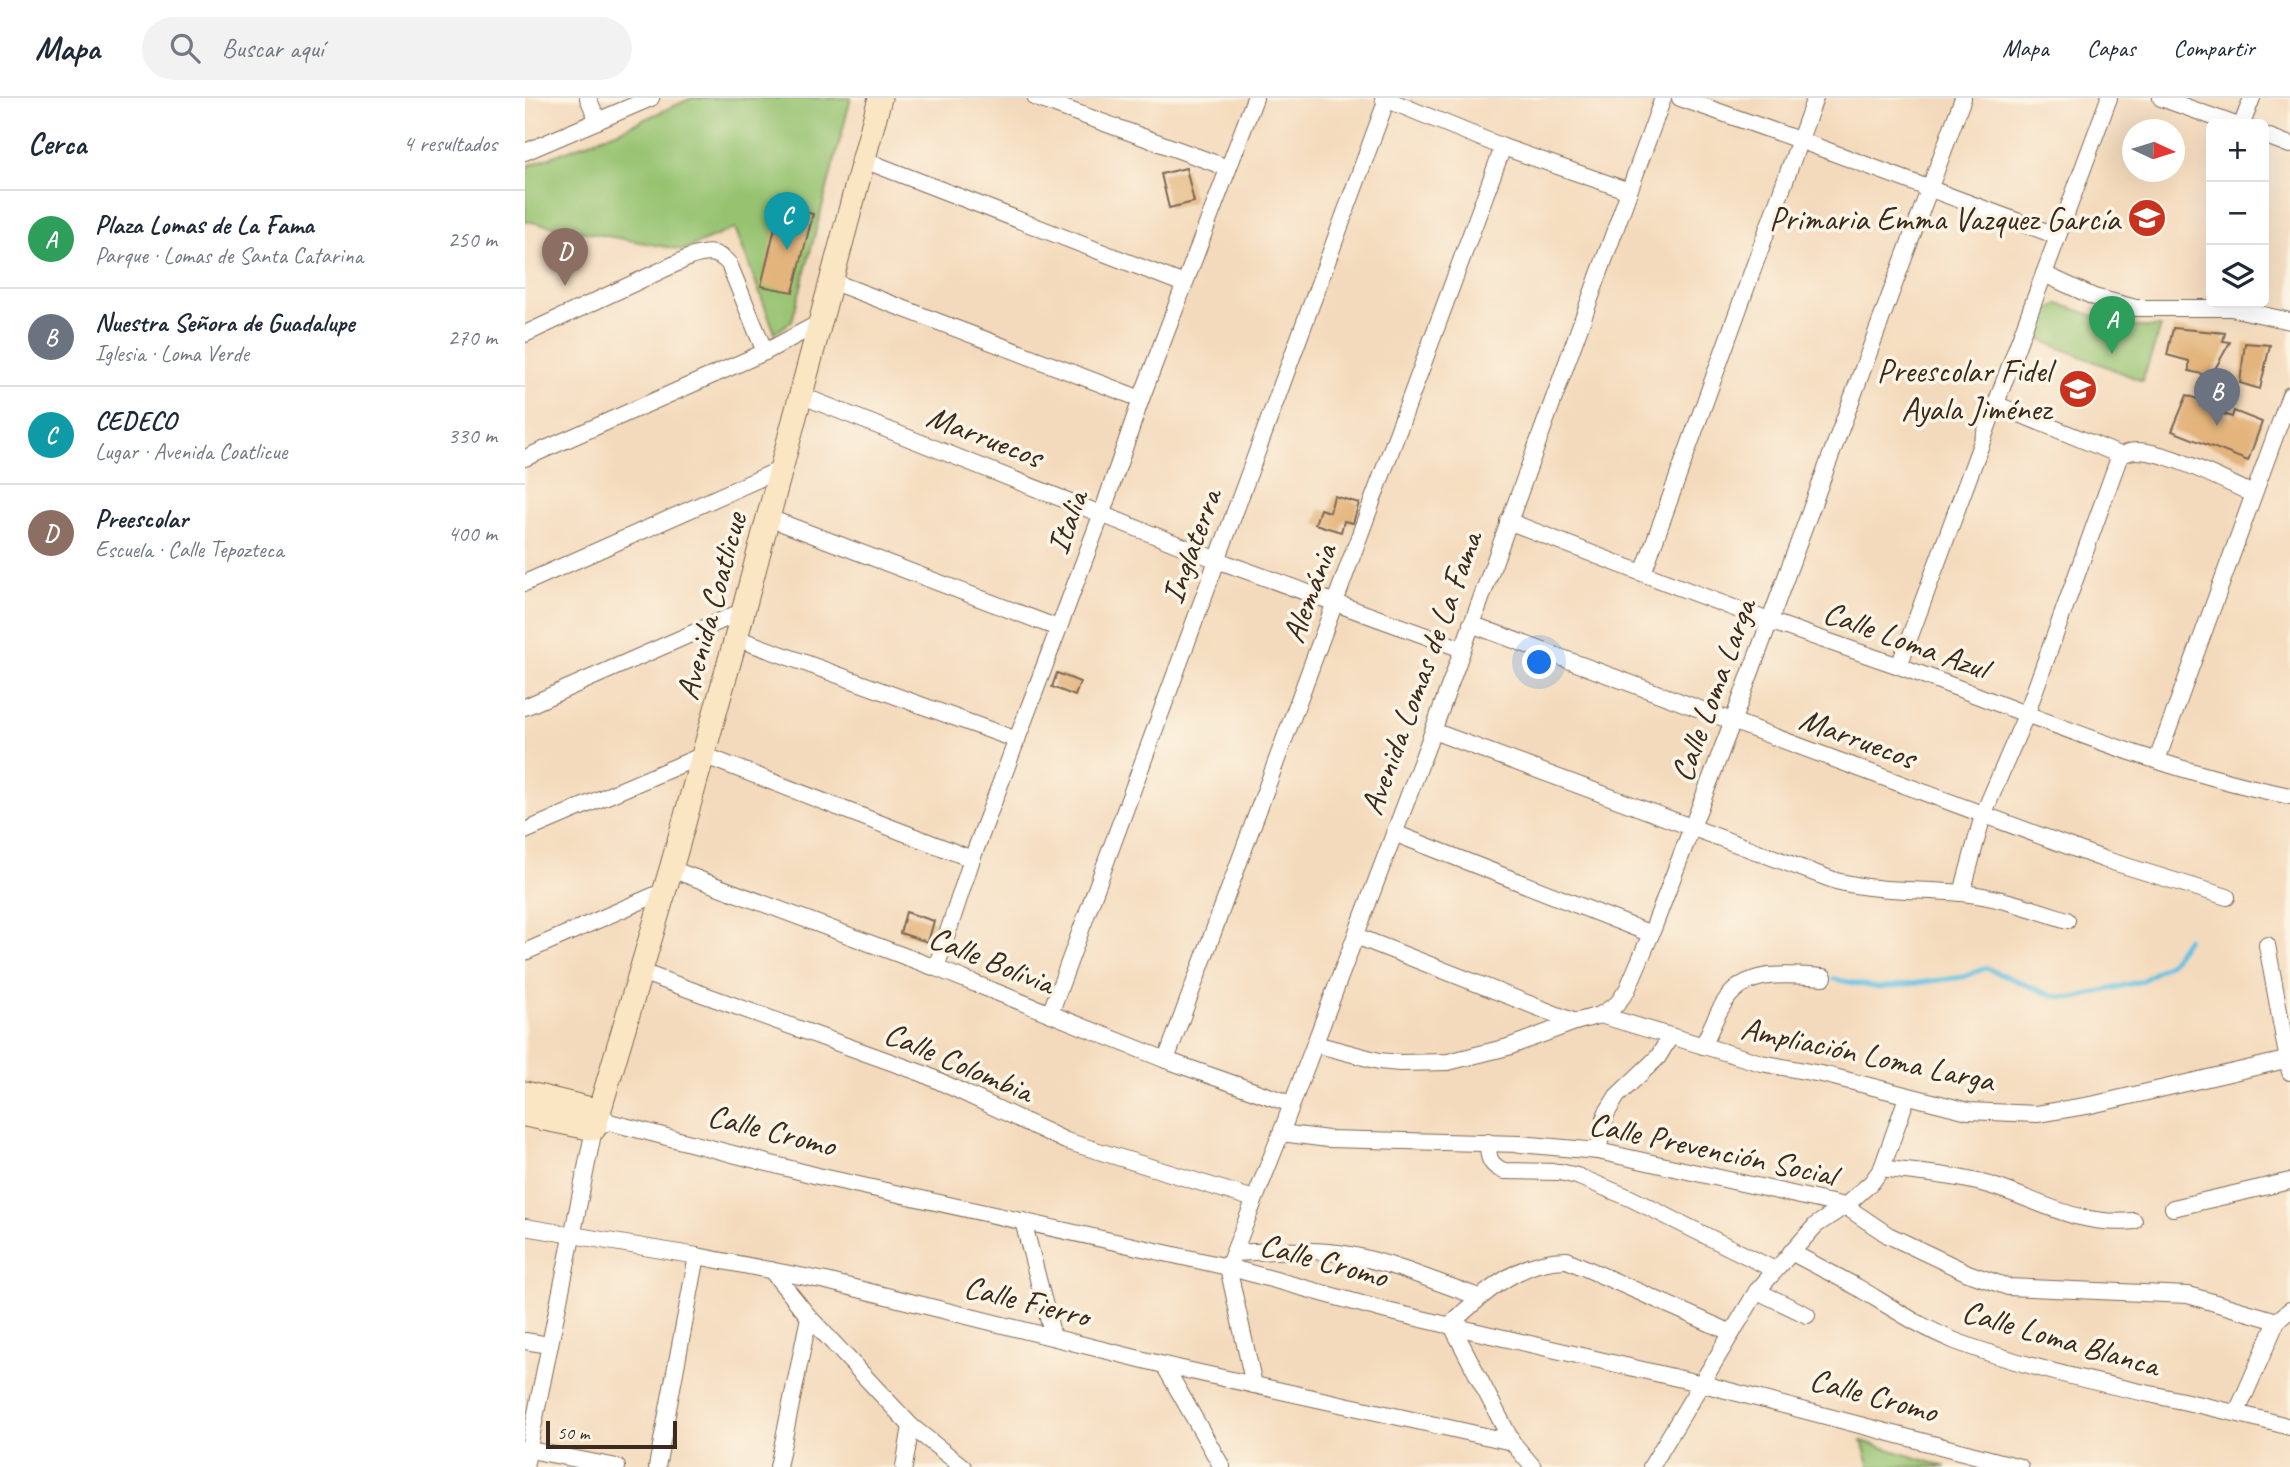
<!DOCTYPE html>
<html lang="es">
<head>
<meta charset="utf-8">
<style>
	:root { --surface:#fff; --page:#f2f2f3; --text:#1f2937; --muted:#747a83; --line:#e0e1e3; --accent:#c8321e }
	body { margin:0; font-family:Caveat,sans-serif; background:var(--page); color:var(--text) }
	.controls { position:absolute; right:21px; top:21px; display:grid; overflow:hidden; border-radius:10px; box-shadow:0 7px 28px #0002 }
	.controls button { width:63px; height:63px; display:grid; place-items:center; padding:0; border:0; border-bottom:2px solid var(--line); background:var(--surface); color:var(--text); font:35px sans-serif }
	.compass { position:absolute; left:1597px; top:21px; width:63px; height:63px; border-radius:50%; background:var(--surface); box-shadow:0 7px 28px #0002; rotate:94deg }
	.scale { position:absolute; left:21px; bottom:18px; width:131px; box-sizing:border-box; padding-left:7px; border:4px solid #3b2a1e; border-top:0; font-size:19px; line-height:24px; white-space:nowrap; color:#3b2a1e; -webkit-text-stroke:5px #fcf5e5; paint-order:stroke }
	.you { position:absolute; left:1015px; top:565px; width:24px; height:24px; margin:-18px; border:5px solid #fff; border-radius:50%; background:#1a73e8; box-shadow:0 0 0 10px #1a73e833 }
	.badge { display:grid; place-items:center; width:46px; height:46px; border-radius:50%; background:var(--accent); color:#fff; font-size:23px; font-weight:700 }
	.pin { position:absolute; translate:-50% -58px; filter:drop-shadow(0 2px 4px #0008) }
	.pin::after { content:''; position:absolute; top:37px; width:24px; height:21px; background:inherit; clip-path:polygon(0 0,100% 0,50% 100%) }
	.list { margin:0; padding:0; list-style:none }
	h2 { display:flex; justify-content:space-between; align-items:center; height:91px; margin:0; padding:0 28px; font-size:30px }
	h2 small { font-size:23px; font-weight:400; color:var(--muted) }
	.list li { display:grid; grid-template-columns:46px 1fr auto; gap:21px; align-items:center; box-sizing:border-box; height:98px; padding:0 28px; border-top:2px solid var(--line) }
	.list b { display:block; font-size:26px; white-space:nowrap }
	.list p { margin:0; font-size:23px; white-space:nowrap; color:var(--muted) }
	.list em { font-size:23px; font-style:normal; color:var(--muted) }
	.icon { flex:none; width:38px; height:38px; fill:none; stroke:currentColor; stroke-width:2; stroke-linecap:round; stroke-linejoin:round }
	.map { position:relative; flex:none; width:1765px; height:1369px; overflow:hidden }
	header { display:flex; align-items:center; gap:42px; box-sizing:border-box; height:98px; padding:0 35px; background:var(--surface); border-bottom:2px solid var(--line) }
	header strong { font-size:33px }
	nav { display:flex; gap:38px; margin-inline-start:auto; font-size:24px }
	.search { width:490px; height:63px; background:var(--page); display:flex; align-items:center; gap:18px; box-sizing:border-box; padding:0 24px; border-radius:38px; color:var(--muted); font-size:26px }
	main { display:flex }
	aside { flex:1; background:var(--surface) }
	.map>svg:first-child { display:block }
	.green { fill:#97c371; stroke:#697648; stroke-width:2 }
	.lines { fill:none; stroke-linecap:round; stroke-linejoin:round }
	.stream { stroke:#63c0e1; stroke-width:5 }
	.building { fill:#e3b47b }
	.street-casing { stroke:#7c6855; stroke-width:18 }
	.secondary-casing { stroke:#7c6855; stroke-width:25 }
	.street { stroke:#fff; stroke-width:16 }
	.secondary { stroke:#fbe6c4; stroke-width:23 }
	.labels { text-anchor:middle; stroke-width:7; stroke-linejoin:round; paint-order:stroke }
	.poi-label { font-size:33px; fill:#3b2a1e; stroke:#fcf5e5; text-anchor:end }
	.street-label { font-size:33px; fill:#3b2a1e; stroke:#fcf5e5 }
</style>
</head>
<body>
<header>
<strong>Mapa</strong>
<div class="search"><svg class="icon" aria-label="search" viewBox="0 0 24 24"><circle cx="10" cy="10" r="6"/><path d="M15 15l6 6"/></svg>Buscar aquí</div>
<nav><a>Mapa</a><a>Capas</a><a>Compartir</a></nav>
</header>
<main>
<aside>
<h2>Cerca<small>4 resultados</small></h2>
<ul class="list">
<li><span class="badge" style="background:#2e9e5b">A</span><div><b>Plaza Lomas de La Fama</b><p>Parque · Lomas de Santa Catarina</p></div><em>250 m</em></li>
<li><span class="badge" style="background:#6b7280">B</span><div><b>Nuestra Señora de Guadalupe</b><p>Iglesia · Loma Verde</p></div><em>270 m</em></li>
<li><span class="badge" style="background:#0f9aa8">C</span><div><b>CEDECO</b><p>Lugar · Avenida Coatlicue</p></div><em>330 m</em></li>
<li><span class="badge" style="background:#8d6e63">D</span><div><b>Preescolar</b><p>Escuela · Calle Tepozteca</p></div><em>400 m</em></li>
</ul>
</aside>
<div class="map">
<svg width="1765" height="1369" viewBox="0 0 1765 1369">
	<rect width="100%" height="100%" fill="#fcf5e5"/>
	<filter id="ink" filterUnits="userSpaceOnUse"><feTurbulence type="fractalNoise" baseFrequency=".0143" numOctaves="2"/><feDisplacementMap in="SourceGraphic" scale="14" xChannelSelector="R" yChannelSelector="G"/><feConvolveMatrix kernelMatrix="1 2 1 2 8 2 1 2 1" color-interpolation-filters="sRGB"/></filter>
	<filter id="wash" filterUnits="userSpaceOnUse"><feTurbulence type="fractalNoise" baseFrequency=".00686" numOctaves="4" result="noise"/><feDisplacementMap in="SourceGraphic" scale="28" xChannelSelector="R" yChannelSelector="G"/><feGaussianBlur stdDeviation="1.57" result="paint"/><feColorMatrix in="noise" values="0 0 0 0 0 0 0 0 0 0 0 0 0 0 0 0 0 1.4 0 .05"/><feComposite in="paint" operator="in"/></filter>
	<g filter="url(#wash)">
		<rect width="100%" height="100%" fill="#f4dabc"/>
		<g class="green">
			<polygon points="167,0 326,0 267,223 250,235 210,130 158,152 0,123 0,69 91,34"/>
			<polygon points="1534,206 1604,229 1636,229 1617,283 1511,240 1519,216"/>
			<polygon points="1337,1343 1421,1369 1345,1369"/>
		</g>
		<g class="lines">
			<polyline class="stream" points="1309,881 1354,890 1438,879 1461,870 1528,898 1550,900 1617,883 1646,864 1662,840"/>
		</g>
		<g id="blocks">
			<g class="building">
				<polygon points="661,70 669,104 644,110 636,76"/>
				<polygon points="255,108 288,116 268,194 236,188"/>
				<polygon points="1648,230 1700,235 1698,243 1705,244 1686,278 1664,273 1664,263 1642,257"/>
				<polygon points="1720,245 1745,247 1735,291 1715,285"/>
				<polygon points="1662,297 1677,303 1675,308 1707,319 1709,313 1737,324 1723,363 1647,333"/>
				<polygon points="809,398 834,405 828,425 819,423 816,434 790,426 795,411 805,414"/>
				<polygon points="532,575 555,584 550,598 527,589"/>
				<polygon points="381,814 409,823 403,844 375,835"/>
			</g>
		</g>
	</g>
	<g filter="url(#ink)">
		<use href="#blocks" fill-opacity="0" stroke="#7c6855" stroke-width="2"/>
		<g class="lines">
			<defs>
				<g id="street">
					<polyline points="63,0 73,23"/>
					<polyline points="511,0 703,70"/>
					<polyline points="858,0 978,49 1104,93"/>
					<polyline points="1155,0 1274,42 1532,138"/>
					<polyline points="1636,0 1708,26"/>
					<polyline points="1717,26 1727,0"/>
					<polyline points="1739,37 1765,47"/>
					<polyline points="0,54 126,0"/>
					<polyline points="339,62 659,186"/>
					<polyline points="1519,176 1569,199 1611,210 1706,210 1765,223"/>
					<polyline points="306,183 616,301"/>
					<path d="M0 236 165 159C181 154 192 152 204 166L240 254"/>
					<polyline points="275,297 692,462 937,551"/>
					<path d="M1470 306 1595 357C1600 356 1605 353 1610 353 1641 352 1699 383 1728 396"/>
					<polyline points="0,360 240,254 296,224"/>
					<polyline points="244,420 533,530"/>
					<path d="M983 423C1070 457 1157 491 1244 523 1288 538 1331 553 1374 568 1502 615 1630 671 1765 698"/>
					<polyline points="1118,475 1290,0"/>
					<polyline points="0,485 256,371"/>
					<polyline points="946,526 1578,761 1702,799"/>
					<polyline points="211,540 492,642"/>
					<polyline points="1374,568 1584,0"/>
					<polyline points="0,609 218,513"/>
					<path d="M908 633 1311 783C1354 794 1393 791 1436 795 1471 798 1508 811 1542 822"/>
					<polyline points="1632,662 1765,297"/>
					<polyline points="0,733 178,657 447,761"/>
					<polyline points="869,735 1126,836"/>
					<polyline points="146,771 411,870 641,962 766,1006"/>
					<polyline points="1437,795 1458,717 1501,617 1595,357"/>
					<polyline points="831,838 1050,924"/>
					<polyline points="1742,847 1765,974"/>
					<polyline points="0,854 139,793"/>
					<polyline points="411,870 447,761 577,415 616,301 730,0"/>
					<polyline points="116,874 399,976 541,1043 729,1101"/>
					<polyline points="525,916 862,1"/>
					<polyline points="1075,917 1236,965 1301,977 1443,1013 1512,1016 1566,1007 1765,961"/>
					<polyline points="790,946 854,963 875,965 923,964 983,949 1050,924 1075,917 1092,906 1102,892 1126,836 1207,625 1438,0"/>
					<path d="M1178 948C1185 933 1191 916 1201 902 1223 870 1264 877 1299 879"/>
					<polyline points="641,962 978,49"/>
					<polyline points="74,1013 84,1024 293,1078 703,1169 862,1213 1178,1286 1495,1369"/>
					<polyline points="756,1035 803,1041 995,1046 1073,1053 1320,1108 1363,1137 1443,1175 1483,1189 1663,1197 1752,1223"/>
					<path d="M963 1044C963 1059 964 1067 979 1073L1035 1074 1052 1078 1105 1100 1250 1172"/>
					<polyline points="1073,1053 1081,1016 1092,998 1133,959 1145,939"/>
					<path d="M1357 1070C1392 1075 1430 1077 1464 1087 1515 1102 1552 1129 1609 1123"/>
					<polyline points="1648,1110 1765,1083"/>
					<polyline points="498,1123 528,1239"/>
					<polyline points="0,1129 172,1158 301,1183 639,1267 987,1344"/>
					<path d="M1266 1154C1288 1166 1310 1177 1332 1189 1364 1208 1395 1229 1430 1243 1538 1284 1654 1298 1765 1329"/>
					<path d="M709 1155C744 1153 779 1151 813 1155 862 1162 907 1183 954 1199"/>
					<polyline points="246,1172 284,1219 386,1328 438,1369"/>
					<polyline points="1232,1193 1282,1217"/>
					<polyline points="0,1243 24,1247"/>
					<polyline points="639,1267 697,1369"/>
					<polyline points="729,1287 703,1169 756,1035 908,633 1138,0"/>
					<polyline points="1712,1314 1752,1223 1765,1212"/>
					<polyline points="0,1351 92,1369"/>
					<polyline points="0,1369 69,1031 78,1027"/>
					<polyline points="132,1369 172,1158"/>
					<polyline points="253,1369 284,1219"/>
					<polyline points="379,1369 386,1328"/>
					<path d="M1008 1369 987 1344 926 1226C957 1196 996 1161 1042 1162L1207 1235"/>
					<polyline points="1126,1369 1232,1193 1291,1127 1320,1108 1347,1084 1357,1070 1382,999"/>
				</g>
				<g id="secondary">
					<polyline points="0,995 74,1013"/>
					<polyline points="0,1017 69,1031 146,771 211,540 355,0"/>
				</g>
			</defs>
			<use href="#street" class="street-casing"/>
			<use href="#secondary" class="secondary-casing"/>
			<use href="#street" class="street"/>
			<use href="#secondary" class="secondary"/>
		</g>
	</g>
	<defs>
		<symbol id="school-disc" viewBox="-11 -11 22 22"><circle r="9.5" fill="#c8321e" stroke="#fcf5e5"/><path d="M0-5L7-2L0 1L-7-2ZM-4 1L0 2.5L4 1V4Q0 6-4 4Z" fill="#fff"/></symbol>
	</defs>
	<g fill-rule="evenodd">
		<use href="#school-disc" x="1600" y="98" width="44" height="44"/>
		<use href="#school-disc" x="1531" y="269" width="44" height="44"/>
	</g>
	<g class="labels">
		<g class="poi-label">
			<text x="1595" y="132">Primaria Emma Vazquez García</text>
			<text x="1526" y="284">Preescolar Fidel<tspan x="1526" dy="38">Ayala Jiménez</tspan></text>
		</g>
		<g class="street-label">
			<text transform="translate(460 337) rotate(21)" y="12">Marruecos</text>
			<text transform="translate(541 424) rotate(-70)" y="12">Italia</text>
			<text transform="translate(665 448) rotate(-70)" y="12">Inglaterra</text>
			<text transform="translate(783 495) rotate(-70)" y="12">Alemánia</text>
			<text transform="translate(185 508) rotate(-75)" y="12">Avenida Coatlicue</text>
			<text transform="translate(1381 541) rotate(20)" y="12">Calle Loma Azul</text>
			<text transform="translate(895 575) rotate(-70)" y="12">Avenida Lomas de La Fama</text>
			<text transform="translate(1187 592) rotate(-70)" y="12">Calle Loma Larga</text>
			<text transform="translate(1333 639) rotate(20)" y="12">Marruecos</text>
			<text transform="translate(467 861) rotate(22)" y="12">Calle Bolivia</text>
			<text transform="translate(1343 955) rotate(12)" y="12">Ampliación Loma Larga</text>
			<text transform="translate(434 963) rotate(23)" y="12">Calle Colombia</text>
			<text transform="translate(247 1031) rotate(14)" y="12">Calle Cromo</text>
			<text transform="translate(1188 1050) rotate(12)" y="12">Calle Prevención Social</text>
			<text transform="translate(799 1161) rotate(15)" y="12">Calle Cromo</text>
			<text transform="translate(502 1202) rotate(14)" y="12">Calle Fierro</text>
			<text transform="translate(1536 1239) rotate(16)" y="12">Calle Loma Blanca</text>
			<text transform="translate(1349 1296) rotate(15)" y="12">Calle Cromo</text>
		</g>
	</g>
</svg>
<div class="controls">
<button>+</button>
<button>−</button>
<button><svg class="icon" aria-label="layers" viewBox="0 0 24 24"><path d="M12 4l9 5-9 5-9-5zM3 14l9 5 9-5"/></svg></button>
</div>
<svg class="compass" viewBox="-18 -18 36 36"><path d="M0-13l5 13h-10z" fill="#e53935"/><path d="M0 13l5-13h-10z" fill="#747a83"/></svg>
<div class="scale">50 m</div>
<div class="you"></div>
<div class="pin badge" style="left:1587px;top:256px;background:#2e9e5b">A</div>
<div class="pin badge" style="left:1692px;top:328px;background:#6b7280">B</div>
<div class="pin badge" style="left:262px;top:152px;background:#0f9aa8">C</div>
<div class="pin badge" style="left:40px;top:188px;background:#8d6e63">D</div>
</div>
</main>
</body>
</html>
